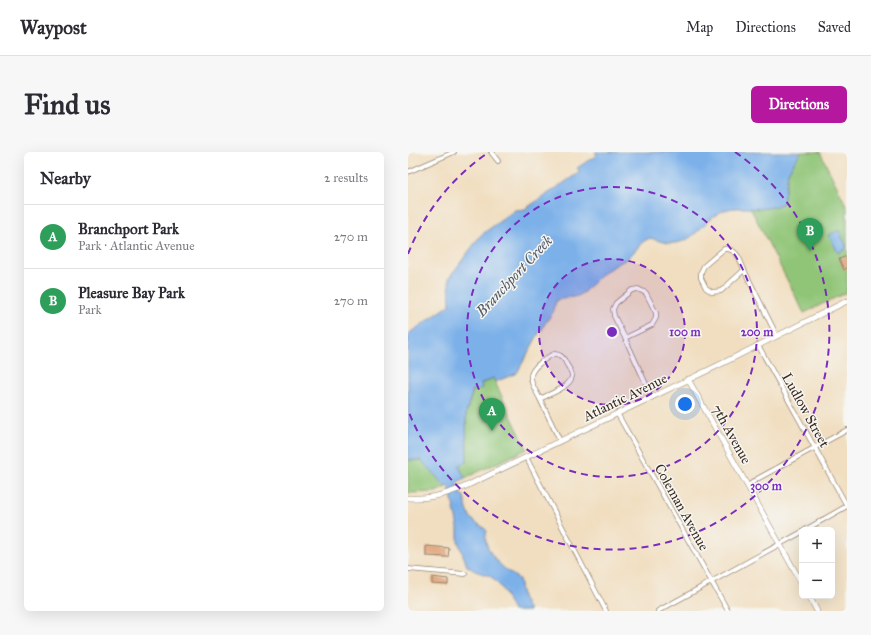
<!DOCTYPE html>
<html lang="en">
<head>
<meta charset="utf-8">
<style>
	:root { --surface:#fff; --page:#f7f7f7; --text:#2b2b33; --muted:#7c7c81; --line:#e1e1e2; --accent:#b5179e }
	body { margin:0; font-family:"IM FELL Great Primer",serif; background:var(--page); color:var(--text) }
	.controls { position:absolute; right:12px; bottom:12px; display:grid; overflow:hidden; border-radius:6px; box-shadow:0 4px 16px #0002 }
	.controls button { width:36px; height:36px; display:grid; place-items:center; padding:0; border:0; border-bottom:1px solid var(--line); background:var(--surface); color:var(--text); font:20px sans-serif }
	.you { position:absolute; left:277px; top:252px; width:14px; height:14px; margin:-10px; border:3px solid #fff; border-radius:50%; background:#1a73e8; box-shadow:0 0 0 6px #1a73e833 }
	.badge { display:grid; place-items:center; width:26px; height:26px; border-radius:50%; background:var(--accent); color:#fff; font-size:13px; font-weight:700 }
	.pin { position:absolute; translate:-50% -33px; filter:drop-shadow(0 1px 2px #0008) }
	.pin::after { content:''; position:absolute; top:21px; width:14px; height:12px; background:inherit; clip-path:polygon(0 0,100% 0,50% 100%) }
	.list { margin:0; padding:0; list-style:none }
	h2 { display:flex; justify-content:space-between; align-items:center; height:52px; margin:0; padding:0 16px; font-size:17px }
	h2 small { font-size:13px; font-weight:400; color:var(--muted) }
	.list li { display:grid; grid-template-columns:26px 1fr auto; gap:12px; align-items:center; box-sizing:border-box; height:64px; padding:0 16px; border-top:1px solid var(--line) }
	.list b { display:block; font-size:15px; white-space:nowrap }
	.list p { margin:0; font-size:13px; white-space:nowrap; color:var(--muted) }
	.list em { font-size:13px; font-style:normal; color:var(--muted) }
	.map { position:relative; flex:none; width:439px; height:459px; overflow:hidden; border-radius:6px }
	header { display:flex; align-items:center; gap:24px; box-sizing:border-box; height:56px; padding:0 20px; background:var(--surface); border-bottom:1px solid var(--line) }
	header strong { font-size:19px }
	nav { display:flex; gap:22px; margin-inline-start:auto; font-size:14px }
	.intro { display:flex; align-items:center; justify-content:space-between; box-sizing:border-box; height:96px; padding:0 24px }
	h1 { margin:0; font-size:28px }
	.button { padding:10px 18px; border-radius:6px; background:var(--accent); color:#fff; font-size:14px; font-weight:700 }
	main { display:flex; gap:24px; padding:0 24px }
	aside { flex:1; background:var(--surface); border-radius:6px; box-shadow:0 4px 16px #0002 }
	.map>svg:first-child { display:block }
	.green { fill:#90c577; stroke:#66784a }
	.water { fill:#7bb0e9; stroke:#5b6d84 }
	.building { fill:#e1a479 }
	.lines { fill:none; stroke-linecap:round; stroke-linejoin:round }
	.minor-casing { stroke:#96846f; stroke-width:5.5 }
	.tertiary-casing { stroke:#96846f; stroke-width:6 }
	.minor { stroke:#fff; stroke-width:4 }
	.tertiary { stroke:#fff; stroke-width:5 }
	.ring { fill:none; stroke:#7b2cbf; stroke-width:2; stroke-dasharray:7 5 }
	.labels { text-anchor:middle; stroke-width:3; stroke-linejoin:round; paint-order:stroke }
	.street-label { font-size:14px; fill:#3b2a1e; stroke:#f6f6f2 }
	.water-label { font-size:15px; font-style:italic; fill:#515965; stroke:#f6f6f2 }
	.centre { fill:#7b2cbf; stroke:#f6f6f2; stroke-width:2 }
	.ring-label { font-size:12px; text-anchor:middle; font-weight:bold; fill:#7b2cbf; stroke:#f6f6f2; stroke-width:3; stroke-linejoin:round; paint-order:stroke }
</style>
</head>
<body>
<header>
<strong>Waypost</strong>
<nav><a>Map</a><a>Directions</a><a>Saved</a></nav>
</header>
<div class="intro"><h1>Find us</h1><a class="button">Directions</a></div>
<main>
<aside>
<h2>Nearby<small>2 results</small></h2>
<ul class="list">
<li><span class="badge" style="background:#2e9e5b">A</span><div><b>Branchport Park</b><p>Park · Atlantic Avenue</p></div><em>270 m</em></li>
<li><span class="badge" style="background:#2e9e5b">B</span><div><b>Pleasure Bay Park</b><p>Park</p></div><em>270 m</em></li>
</ul>
</aside>
<div class="map">
<svg width="439" height="459" viewBox="0 0 439 459">
	<rect width="100%" height="100%" fill="#f6f6f2"/>
	<filter id="ink" filterUnits="userSpaceOnUse"><feTurbulence type="fractalNoise" baseFrequency=".025" numOctaves="2"/><feDisplacementMap in="SourceGraphic" scale="8" xChannelSelector="R" yChannelSelector="G"/><feConvolveMatrix kernelMatrix="1 2 1 2 8 2 1 2 1" color-interpolation-filters="sRGB"/></filter>
	<filter id="wash" filterUnits="userSpaceOnUse"><feTurbulence type="fractalNoise" baseFrequency=".012" numOctaves="4" result="noise"/><feDisplacementMap in="SourceGraphic" scale="16" xChannelSelector="R" yChannelSelector="G"/><feGaussianBlur stdDeviation="0.9" result="paint"/><feColorMatrix in="noise" values="0 0 0 0 0 0 0 0 0 0 0 0 0 0 0 0 0 1.4 0 .05"/><feComposite in="paint" operator="in"/></filter>
	<g filter="url(#wash)">
		<rect width="100%" height="100%" fill="#f1dec0"/>
		<g class="green">
			<polygon points="392,0 412,0 439,55 439,140 396,161 343,57 352,57 375,51 380,20"/>
			<polygon points="85,226 119,297 57,326 51,313 59,310 58,261 66,236 67,239 74,236 73,232"/>
			<polygon points="0,308 13,308 38,335 28,340 0,341"/>
		</g>
		<g class="water">
			<path d="M187 0H393L380 20 375 51C356 62 334 52 317 58 297 65 288 90 266 91 259 92 249 88 242 86L236 89 220 106 196 120 176 140 170 144 149 148 145 157 146 159 136 173 134 178 132 179 109 221 87 230 85 226 73 232 74 236 67 239 65 237 58 261 59 310 51 313 57 326 48 331 53 343 56 344C58 352 59 363 66 369 71 373 75 374 79 379 78 382 77 386 78 389 80 404 99 420 111 427L114 445 121 459H105L93 435 82 424 67 419 59 414 50 389V375L41 334 38 335 13 308H0V182L42 153 41 126 73 83 107 58 117 57 172 20 169 16 189 3Z"/>
			<polygon points="431,78 439,96 430,101 421,83"/>
		</g>
		<g id="blocks">
			<g class="building">
				<polygon points="439,104 439,116 436,118 431,107"/>
				<polygon points="18,394 41,396 40,405 18,404"/>
				<polygon points="24,425 40,427 40,433 24,432"/>
			</g>
		</g>
	</g>
	<g filter="url(#ink)">
		<use href="#blocks" fill-opacity="0" stroke="#96846f" stroke-width="1"/>
		<g class="lines">
			<defs>
				<g id="minor">
					<polyline points="83,0 90,9"/>
					<polyline points="0,20 46,0"/>
					<path d="M316 97C329 96 332 108 336 118L313 139 304 140 298 136 293 126V120L296 114Z"/>
					<polyline points="336,118 369,184"/>
					<polygon points="230,137 238,141 248,161 248,166 244,173 217,186 206,164 205,157 208,151 224,138"/>
					<polyline points="217,186 244,245"/>
					<polyline points="350,193 439,354"/>
					<path d="M146 202C153 202 156 206 159 213 161 216 164 220 164 224 163 235 141 242 132 247 124 231 116 224 132 211 137 208 140 204 146 202Z"/>
					<polyline points="132,247 152,289"/>
					<polyline points="209,261 320,459"/>
					<polyline points="118,305 198,459"/>
					<polyline points="340,334 349,327 439,278"/>
					<polyline points="397,378 439,354"/>
					<polyline points="0,417 57,422"/>
					<polyline points="250,459 394,380"/>
				</g>
				<g id="tertiary">
					<polyline points="280,227 394,432"/>
					<path d="M0 346C22 347 36 343 56 335L311 213 439 149"/>
					<polyline points="401,444 409,459"/>
				</g>
			</defs>
			<use href="#minor" class="minor-casing"/>
			<use href="#tertiary" class="tertiary-casing"/>
			<use href="#minor" class="minor"/>
			<use href="#tertiary" class="tertiary"/>
		</g>
	</g>
	<circle cx="204" cy="180" r="73" fill="#7b2cbf" fill-opacity=".12"/>
	<g class="ring">
		<circle cx="204" cy="180" r="73"/>
		<circle cx="204" cy="180" r="145"/>
		<path d="M0 102A218 218 0 0 1 81 0M327 0A218 218 0 1 1 0 258"/>
	</g>
	<g class="labels">
		<g class="street-label">
			<text transform="translate(217 245) rotate(-26)" y="5">Atlantic Avenue</text>
			<text transform="translate(398 258) rotate(61)" y="5">Ludlow Street</text>
			<text transform="translate(324 282) rotate(61)" y="5">7th Avenue</text>
			<text transform="translate(274 355) rotate(61)" y="5">Coleman Avenue</text>
		</g>
		<g class="water-label">
			<text transform="translate(106 124) rotate(-47)" y="5">Branchport Creek</text>
		</g>
	</g>
	<circle cx="204" cy="180" r="6" class="centre"/>
	<g class="ring-label">
		<text x="277" y="184">100 m</text>
		<text x="349" y="184">200 m</text>
		<text x="358" y="338">300 m</text>
	</g>
</svg>
<div class="controls">
<button>+</button>
<button>−</button>
</div>
<div class="you"></div>
<div class="pin badge" style="left:84px;top:279px;background:#2e9e5b">A</div>
<div class="pin badge" style="left:402px;top:99px;background:#2e9e5b">B</div>
</div>
</main>
</body>
</html>
